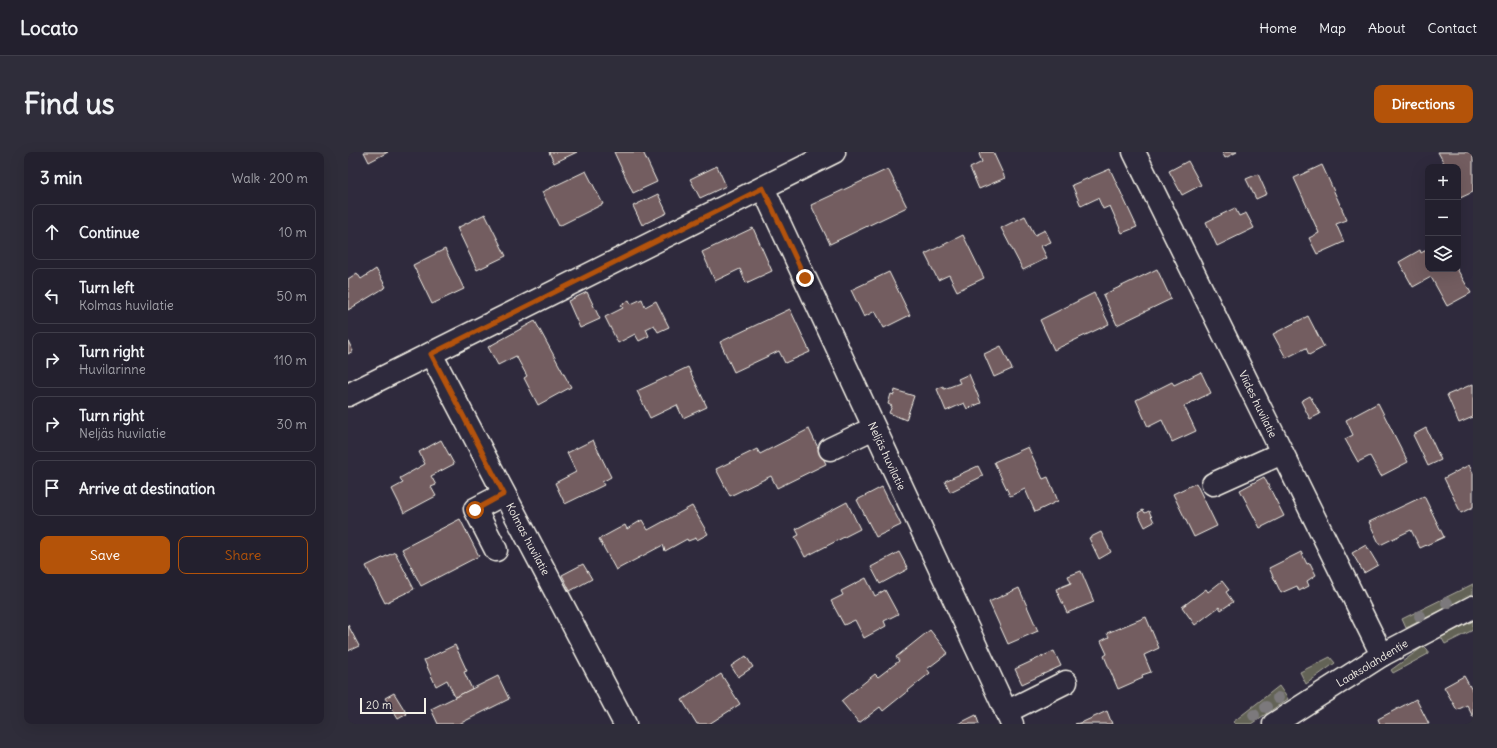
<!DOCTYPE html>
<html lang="en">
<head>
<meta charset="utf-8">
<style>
	:root { --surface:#23202e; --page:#2f2d3a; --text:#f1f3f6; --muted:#a3a3aa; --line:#403e4a; --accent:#b45309 }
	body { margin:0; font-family:Delius,sans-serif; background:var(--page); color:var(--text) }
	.controls { position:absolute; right:12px; top:12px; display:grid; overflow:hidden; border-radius:8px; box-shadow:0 4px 16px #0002 }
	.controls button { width:36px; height:36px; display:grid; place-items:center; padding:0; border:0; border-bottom:1px solid var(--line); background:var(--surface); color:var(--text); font:20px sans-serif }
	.scale { position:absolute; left:12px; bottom:10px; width:66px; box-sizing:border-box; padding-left:4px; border:2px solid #f4f1e8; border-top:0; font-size:11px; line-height:14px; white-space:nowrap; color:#f4f1e8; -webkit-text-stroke:3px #2f2a3d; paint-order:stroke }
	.stop { position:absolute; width:12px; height:12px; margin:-9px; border:3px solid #b45309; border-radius:50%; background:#fff }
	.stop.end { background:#b45309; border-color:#fff; box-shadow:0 1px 4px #0008 }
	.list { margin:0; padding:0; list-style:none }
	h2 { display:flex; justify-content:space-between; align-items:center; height:52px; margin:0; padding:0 16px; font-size:17px }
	h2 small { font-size:13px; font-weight:400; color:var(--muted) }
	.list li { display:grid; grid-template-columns:26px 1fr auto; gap:12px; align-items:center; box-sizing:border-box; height:56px; margin:0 8px 8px; padding:0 8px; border:1px solid var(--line); border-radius:8px }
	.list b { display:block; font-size:15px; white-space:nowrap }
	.list p { margin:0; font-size:13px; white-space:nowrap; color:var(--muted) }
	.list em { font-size:13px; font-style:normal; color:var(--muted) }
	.actions { display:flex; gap:8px; padding:12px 16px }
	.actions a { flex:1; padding:9px 0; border:1px solid var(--accent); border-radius:8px; text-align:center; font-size:14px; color:var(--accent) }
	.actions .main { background:var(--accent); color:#fff }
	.icon { flex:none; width:22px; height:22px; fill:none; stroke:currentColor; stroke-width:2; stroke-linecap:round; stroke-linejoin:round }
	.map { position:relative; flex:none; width:1125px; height:572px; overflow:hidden; border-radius:8px }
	header { display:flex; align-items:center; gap:24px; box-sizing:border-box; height:56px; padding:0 20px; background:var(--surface); border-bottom:1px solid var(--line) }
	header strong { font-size:19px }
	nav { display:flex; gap:22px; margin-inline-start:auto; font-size:14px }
	.intro { display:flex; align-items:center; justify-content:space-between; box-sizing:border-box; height:96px; padding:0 24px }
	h1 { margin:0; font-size:28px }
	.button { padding:10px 18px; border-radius:8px; background:var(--accent); color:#fff; font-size:14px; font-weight:700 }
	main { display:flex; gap:24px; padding:0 24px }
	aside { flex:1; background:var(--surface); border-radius:8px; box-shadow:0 4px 16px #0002 }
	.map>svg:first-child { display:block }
	.green { fill:#636456; stroke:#acaa9f }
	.building { fill:#735d60; stroke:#f4f1e8 }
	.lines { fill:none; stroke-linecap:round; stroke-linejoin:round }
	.minor-casing { stroke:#f4f1e8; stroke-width:25 }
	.minor { stroke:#2f2a3d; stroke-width:22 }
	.tree { fill:#7b797b }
	.route { stroke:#b45309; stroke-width:5 }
	.labels { text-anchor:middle; stroke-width:3; stroke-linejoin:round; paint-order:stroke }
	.street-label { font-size:11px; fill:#f4f1e8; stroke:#2f2a3d }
</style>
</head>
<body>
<header>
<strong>Locato</strong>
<nav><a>Home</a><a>Map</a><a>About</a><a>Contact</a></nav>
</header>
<div class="intro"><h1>Find us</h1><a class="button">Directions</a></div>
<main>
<aside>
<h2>3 min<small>Walk · 200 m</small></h2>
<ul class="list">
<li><svg class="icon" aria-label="ahead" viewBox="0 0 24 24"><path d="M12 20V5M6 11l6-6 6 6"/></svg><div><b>Continue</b></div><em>10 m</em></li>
<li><svg class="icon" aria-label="left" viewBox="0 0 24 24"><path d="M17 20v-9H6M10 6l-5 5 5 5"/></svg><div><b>Turn left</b><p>Kolmas huvilatie</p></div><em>50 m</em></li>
<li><svg class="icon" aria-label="right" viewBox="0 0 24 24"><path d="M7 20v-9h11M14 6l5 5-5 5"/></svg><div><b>Turn right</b><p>Huvilarinne</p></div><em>110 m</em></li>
<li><svg class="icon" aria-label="right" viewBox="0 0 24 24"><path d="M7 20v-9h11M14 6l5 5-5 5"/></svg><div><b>Turn right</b><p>Neljäs huvilatie</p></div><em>30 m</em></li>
<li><svg class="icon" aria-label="arrive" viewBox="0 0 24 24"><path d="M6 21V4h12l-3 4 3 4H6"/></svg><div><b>Arrive at destination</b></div></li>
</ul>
<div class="actions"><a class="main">Save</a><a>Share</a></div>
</aside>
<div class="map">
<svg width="1125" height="572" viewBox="0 0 1125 572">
	<rect width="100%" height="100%" fill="#2f2a3d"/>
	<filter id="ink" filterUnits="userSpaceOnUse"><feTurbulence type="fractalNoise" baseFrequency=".025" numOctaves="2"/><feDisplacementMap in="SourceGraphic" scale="8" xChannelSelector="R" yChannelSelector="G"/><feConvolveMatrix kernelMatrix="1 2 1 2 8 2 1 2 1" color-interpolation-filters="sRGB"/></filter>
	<g filter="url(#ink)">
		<g class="green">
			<polygon points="1125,432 1125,442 1058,476 1054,467"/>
			<polygon points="1125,469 1125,478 1097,492 1093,485"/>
			<polygon points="1076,494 1080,498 1080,502 1045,521 1043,518"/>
			<polygon points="982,505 987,511 958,532 952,520"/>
			<polygon points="931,534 940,547 903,572 887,572 885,570"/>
		</g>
		<g class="building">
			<polygon points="16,0 40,0 21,10"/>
			<polygon points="201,0 229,0 206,11"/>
			<polygon points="266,0 295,0 309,30 285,41"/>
			<polygon points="634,0 645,0 657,26 631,37 622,16 634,10 631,2"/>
			<polygon points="874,0 889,0 877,6"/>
			<polygon points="1090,0 1125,0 1125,40 1110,47 1110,15 1098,15"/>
			<polygon points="840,9 853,33 834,43 821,19"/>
			<polygon points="974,13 999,68 988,72 996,90 969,102 961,86 971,81 946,26"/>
			<polygon points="369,14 378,34 352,46 342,27"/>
			<polygon points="540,17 559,55 482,92 463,53"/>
			<polygon points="762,17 789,75 774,81 762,54 755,57 750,46 733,54 724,33"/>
			<polygon points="238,19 255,52 211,74 194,40"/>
			<polygon points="910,22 919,42 908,47 898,27"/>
			<polygon points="310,42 319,61 294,73 285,54"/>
			<polygon points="887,56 891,64 898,61 906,76 869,94 858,70"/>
			<polygon points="137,62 158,104 129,118 109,76"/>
			<polygon points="677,64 687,83 697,78 703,90 693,94 699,106 675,118 653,76"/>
			<polygon points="405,76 424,119 398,131 392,117 367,129 354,100"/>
			<polygon points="615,83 636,126 609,139 601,123 590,128 577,102"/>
			<polygon points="97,97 116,137 84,152 65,113"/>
			<polygon points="1080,97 1080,117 1109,117 1123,141 1099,154 1083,125 1065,135 1051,110 1072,98 1073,101"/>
			<polygon points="28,117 38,135 0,158 0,127 9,121 13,127"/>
			<polygon points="809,117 823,147 769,173 755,143"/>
			<polygon points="541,120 562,163 536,176 527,159 516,165 503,138"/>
			<polygon points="239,140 252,167 232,176 220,149"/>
			<polygon points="746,141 761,172 706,198 692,168"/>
			<polygon points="294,147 297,155 308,149 321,175 310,180 306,173 298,177 301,184 291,189 287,182 270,191 257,165 275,156 273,153 281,148 283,152"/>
			<polygon points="442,157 462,200 437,211 431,199 386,220 372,190"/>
			<polygon points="960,164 976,195 961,203 958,196 938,206 925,182"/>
			<polygon points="187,169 223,235 190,253 176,226 179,224 168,204 150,213 140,195"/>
			<polygon points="0,189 5,199 0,202"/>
			<polygon points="653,194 664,217 646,225 636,202"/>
			<polygon points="340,215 359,255 335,266 329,253 302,266 289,239"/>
			<polygon points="853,220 863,241 836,254 848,279 824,290 814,268 800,275 788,248 824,230 826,233"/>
			<polygon points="621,222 633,251 619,257 616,251 598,259 589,237 595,234 596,237 612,231 610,227"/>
			<polygon points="1125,232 1125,265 1111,271 1099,243"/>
			<polygon points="547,238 566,244 558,268 541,261 544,254 540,252 543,242 546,243"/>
			<polygon points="962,244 972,262 962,267 953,249"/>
			<polygon points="1030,251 1060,310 1033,324 1022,304 1010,310 997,287 1005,283 998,268"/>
			<polygon points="1078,276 1093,308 1080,314 1065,283"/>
			<polygon points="461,277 478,312 429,336 423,324 382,344 368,317 409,297 412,302"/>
			<polygon points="93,288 106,312 83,324 88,333 83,335 88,344 56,361 44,337 55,331 52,326 77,312 71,300"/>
			<polygon points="245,288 263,325 254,330 256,333 217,352 207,331 228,320 219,301"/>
			<polygon points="680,295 695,327 700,325 710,349 687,360 677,337 662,344 646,310"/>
			<polygon points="1121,313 1125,321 1125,355 1113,361 1096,326"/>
			<polygon points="630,314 635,324 602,340 597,329"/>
			<polygon points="916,325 936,364 912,376 892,338"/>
			<polygon points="848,331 869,374 846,385 825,342"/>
			<polygon points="534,335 553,373 528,385 509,348"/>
			<polygon points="1076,344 1096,385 1072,396 1063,378 1032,393 1021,370"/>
			<polygon points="499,350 512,377 457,405 447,385 451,383 448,377"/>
			<polygon points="344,354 360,382 349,388 348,386 340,389 339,387 317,399 315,393 268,418 251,387 277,373 279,377 294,368 300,378"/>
			<polygon points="795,358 797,361 801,359 806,370 797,375 790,361"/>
			<polygon points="112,367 131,404 73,434 54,397"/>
			<polygon points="753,380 763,400 751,407 741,386"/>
			<polygon points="1018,393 1030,413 1016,421 1004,401"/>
			<polygon points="47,400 66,437 37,451 18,414"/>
			<polygon points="551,400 560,417 532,432 523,415"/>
			<polygon points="953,400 959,412 962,411 968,423 959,429 961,434 951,439 949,434 933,441 921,416"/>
			<polygon points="235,412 244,427 222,439 214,423"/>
			<polygon points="733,419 746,450 719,461 708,437 723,431 720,424"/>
			<polygon points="518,426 527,444 537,438 550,462 536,469 538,474 516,486 507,468 496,473 483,449 495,443 493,439"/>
			<polygon points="874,429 881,438 878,440 885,450 873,458 871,455 847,473 834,455 858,437 860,440"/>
			<polygon points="671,436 690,479 660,492 641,450"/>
			<polygon points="798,465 811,496 796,503 803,520 794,523 795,526 770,537 756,504 759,502 753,489 761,485 759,481"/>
			<polygon points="0,473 11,494 0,499"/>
			<polygon points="582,478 600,501 579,517 582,521 535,559 532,555 511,571 493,549 527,522 530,525 551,509 548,505"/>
			<polygon points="107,493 119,519 116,520 124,537 107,545 99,528 88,534 76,508"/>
			<polygon points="706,499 713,514 674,532 667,517"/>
			<polygon points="398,504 405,515 390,525 383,514"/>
			<polygon points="373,522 392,552 361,572 349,572 334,548"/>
			<polygon points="150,524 161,547 111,572 90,572 83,557"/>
			<polygon points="1116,524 1125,540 1125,565 1119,553 1109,558 1096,535"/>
			<polygon points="46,541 59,562 50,567 37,546"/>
			<polygon points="1068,547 1081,572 1032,572 1030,567"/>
			<polygon points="759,559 764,572 727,572 735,570"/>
			<polygon points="628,563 631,572 610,572"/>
		</g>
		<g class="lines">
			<defs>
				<g id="minor">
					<polyline points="786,0 1034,503"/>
					<polyline points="415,36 664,572"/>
					<polyline points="83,202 277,572"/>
					<polyline points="0,243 486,0"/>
					<polyline points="482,297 526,276"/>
					<polyline points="865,332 934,301"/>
					<polyline points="148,398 127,357 156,342"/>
					<polyline points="658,560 718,530"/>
					<polyline points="926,572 1034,503 1125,455"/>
				</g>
			</defs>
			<use href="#minor" class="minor-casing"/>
			<use href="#minor" class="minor"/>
		</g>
		<g class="tree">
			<circle cx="1099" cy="451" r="6"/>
			<circle cx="1072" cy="464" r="6"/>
			<circle cx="930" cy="546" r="6"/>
			<circle cx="918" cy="555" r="6"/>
			<circle cx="906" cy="563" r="6"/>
		</g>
	</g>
	<g class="lines" filter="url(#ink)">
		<polyline class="route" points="127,358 156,342 83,202 415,36 457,126"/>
	</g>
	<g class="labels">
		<g class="street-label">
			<text transform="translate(910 252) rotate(64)" y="4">Viides huvilatie</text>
			<text transform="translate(539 304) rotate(65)" y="4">Neljäs huvilatie</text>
			<text transform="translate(180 387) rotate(62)" y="4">Kolmas huvilatie</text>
			<text transform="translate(1024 511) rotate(-31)" y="4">Laaksolahdentie</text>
		</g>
	</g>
</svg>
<div class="controls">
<button>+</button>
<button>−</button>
<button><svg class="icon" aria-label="layers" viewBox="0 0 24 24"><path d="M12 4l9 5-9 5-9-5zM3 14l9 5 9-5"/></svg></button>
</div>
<div class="scale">20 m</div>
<div class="stop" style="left:127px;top:358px"></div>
<div class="stop end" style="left:457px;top:126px"></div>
</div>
</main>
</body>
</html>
